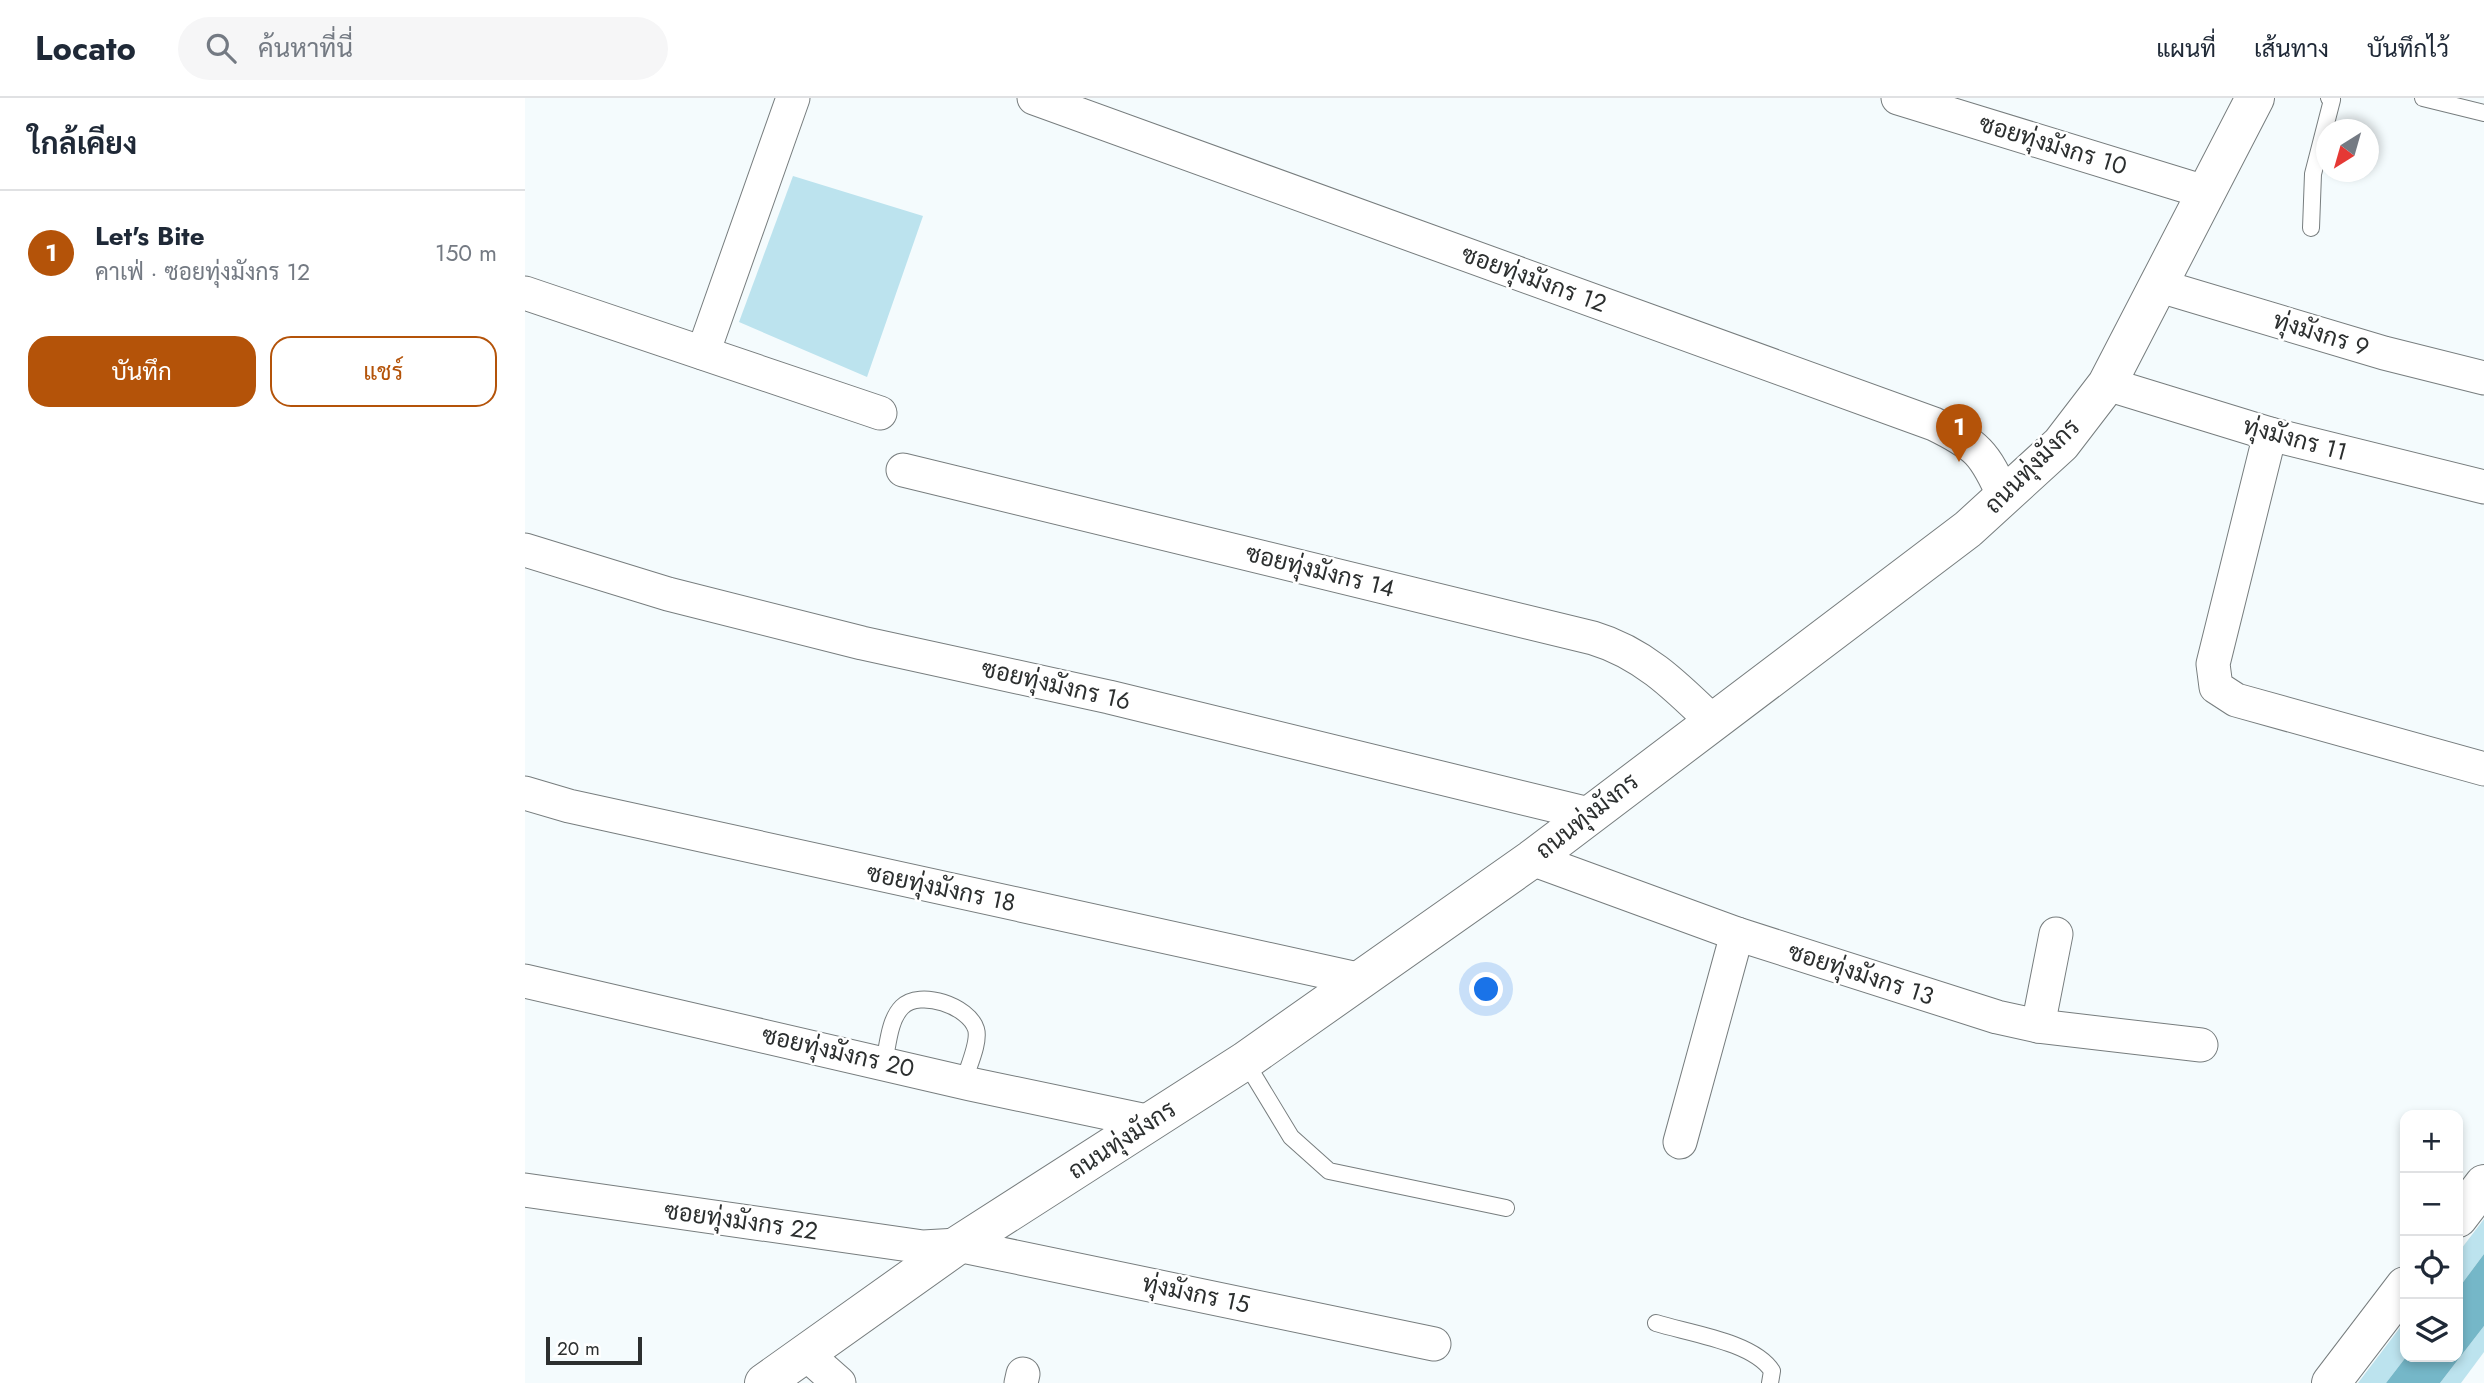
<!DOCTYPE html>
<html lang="th">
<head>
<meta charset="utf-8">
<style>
	:root { --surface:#fff; --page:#f6f6f7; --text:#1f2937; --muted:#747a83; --line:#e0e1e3; --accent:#b45309 }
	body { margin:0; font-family:Jost,Sarabun,sans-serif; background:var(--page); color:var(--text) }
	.controls { position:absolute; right:21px; bottom:21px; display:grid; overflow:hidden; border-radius:14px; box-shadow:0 4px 10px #0003 }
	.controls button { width:63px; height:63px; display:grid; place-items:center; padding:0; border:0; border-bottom:2px solid var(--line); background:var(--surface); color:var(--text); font:35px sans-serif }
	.compass { position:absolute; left:1791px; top:21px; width:63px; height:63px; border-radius:50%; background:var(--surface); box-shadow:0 4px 10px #0003; rotate:217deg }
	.scale { position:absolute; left:21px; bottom:18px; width:96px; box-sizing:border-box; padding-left:7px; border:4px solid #2c2f2f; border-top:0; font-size:19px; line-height:24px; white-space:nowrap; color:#2c2f2f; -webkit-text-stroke:5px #fff; paint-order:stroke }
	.you { position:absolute; left:962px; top:892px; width:24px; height:24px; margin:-18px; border:5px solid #fff; border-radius:50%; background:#1a73e8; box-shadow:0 0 0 10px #1a73e833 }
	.badge { display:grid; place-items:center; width:46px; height:46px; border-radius:50%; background:var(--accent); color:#fff; font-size:23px; font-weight:700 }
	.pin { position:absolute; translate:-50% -58px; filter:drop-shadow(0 2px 4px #0008) }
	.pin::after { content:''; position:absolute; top:37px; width:24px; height:21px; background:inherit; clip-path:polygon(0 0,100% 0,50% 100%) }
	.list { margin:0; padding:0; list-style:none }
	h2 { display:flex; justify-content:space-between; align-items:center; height:91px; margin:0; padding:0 28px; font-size:30px }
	h2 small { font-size:23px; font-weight:400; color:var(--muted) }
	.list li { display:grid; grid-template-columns:46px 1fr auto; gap:21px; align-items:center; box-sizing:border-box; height:126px; padding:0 28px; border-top:2px solid var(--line) }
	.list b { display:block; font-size:26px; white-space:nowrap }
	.list p { margin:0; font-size:23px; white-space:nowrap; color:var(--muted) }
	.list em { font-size:23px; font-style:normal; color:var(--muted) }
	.actions { display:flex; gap:14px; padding:21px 28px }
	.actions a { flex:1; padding:16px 0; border:2px solid var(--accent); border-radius:21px; text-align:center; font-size:24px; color:var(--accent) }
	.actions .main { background:var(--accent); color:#fff }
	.icon { flex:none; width:38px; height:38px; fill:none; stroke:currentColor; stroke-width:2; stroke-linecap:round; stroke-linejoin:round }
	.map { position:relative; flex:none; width:1959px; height:1285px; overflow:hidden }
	header { display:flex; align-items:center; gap:42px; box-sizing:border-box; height:98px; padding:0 35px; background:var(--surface); border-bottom:2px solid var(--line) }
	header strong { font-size:33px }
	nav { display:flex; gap:38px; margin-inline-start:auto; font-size:24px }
	.search { width:490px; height:63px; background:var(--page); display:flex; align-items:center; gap:18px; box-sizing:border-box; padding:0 24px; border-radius:38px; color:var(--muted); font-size:26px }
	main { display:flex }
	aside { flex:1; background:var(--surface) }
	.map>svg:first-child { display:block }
	.green { fill:#bce3ee }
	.water { fill:#75b7c8 }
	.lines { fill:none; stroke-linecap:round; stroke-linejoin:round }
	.service-casing { stroke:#777d7e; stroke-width:18 }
	.minor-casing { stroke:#777d7e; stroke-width:35 }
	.tertiary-casing { stroke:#777d7e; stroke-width:40 }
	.secondary-casing { stroke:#777d7e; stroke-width:40 }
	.service { stroke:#fff; stroke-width:16 }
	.minor { stroke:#fff; stroke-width:33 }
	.tertiary { stroke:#fff; stroke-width:38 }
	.secondary { stroke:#fff; stroke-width:38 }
	.labels { text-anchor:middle; stroke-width:5; stroke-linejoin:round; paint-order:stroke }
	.street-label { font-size:24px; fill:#2c2f2f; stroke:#fff }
</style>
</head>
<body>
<header>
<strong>Locato</strong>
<div class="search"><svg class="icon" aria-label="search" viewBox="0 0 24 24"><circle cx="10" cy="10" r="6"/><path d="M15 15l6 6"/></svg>ค้นหาที่นี่</div>
<nav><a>แผนที่</a><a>เส้นทาง</a><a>บันทึกไว้</a></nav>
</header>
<main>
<aside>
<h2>ใกล้เคียง<small></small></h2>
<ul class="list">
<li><span class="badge">1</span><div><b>Let's Bite</b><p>คาเฟ่ · ซอยทุ่งมังกร 12</p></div><em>150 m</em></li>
</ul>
<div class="actions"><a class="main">บันทึก</a><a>แชร์</a></div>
</aside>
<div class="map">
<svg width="1959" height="1285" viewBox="0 0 1959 1285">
	<rect width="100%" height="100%" fill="#f4fbfd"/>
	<g class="green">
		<polygon points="268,78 398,118 342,279 214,224"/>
		<polygon points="1959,1121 1959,1156 1933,1191 1933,1155"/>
		<polygon points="1880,1223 1881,1259 1861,1285 1833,1285"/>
		<polygon points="1959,1228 1959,1254 1936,1285 1915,1285"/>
	</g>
	<polygon class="water" points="1959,1156 1959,1228 1915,1285 1861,1285 1881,1259 1933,1259 1933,1191"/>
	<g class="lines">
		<defs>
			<g id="service">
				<polyline points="1898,0 1959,15"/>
				<polyline points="1786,130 1788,76 1807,2 1804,0"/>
				<polyline points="720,963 766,1039 804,1073 981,1110"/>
				<path d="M359 965C363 947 364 922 377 909 395 891 444 908 451 931 455 944 443 969 439 983"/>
				<path d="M1131 1225C1163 1235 1229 1244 1247 1273L1245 1285"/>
			</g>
			<g id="minor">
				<path d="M509 0 1409 326C1452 347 1460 355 1479 399"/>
				<polyline points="1373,0 1683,95"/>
				<polyline points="1635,188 1859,255 1959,280"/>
				<polyline points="0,195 355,315"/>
				<polyline points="178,255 268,0"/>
				<polyline points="1582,286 1745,336 1959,389"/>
				<polyline points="1745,336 1688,566 1691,589 1711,602 1959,671"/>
				<path d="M378 372 1068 540C1118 555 1151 588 1187 623"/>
				<polyline points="0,452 143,496 337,545 584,599 1064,716"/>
				<polyline points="0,695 44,708 833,881"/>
				<polyline points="1007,761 1212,836 1472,919 1513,928 1676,947"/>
				<polyline points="0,883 445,986 626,1024"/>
				<polyline points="1513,928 1531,836"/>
				<polyline points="1155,1044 1212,836"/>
				<polyline points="0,1092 398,1149 433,1147 909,1246"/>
				<polyline points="280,1255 314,1285"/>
				<polyline points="496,1285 498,1276"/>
			</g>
			<polyline id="tertiary" points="239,1285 433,1147 720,963 1007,761 1443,431 1536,346 1582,286 1730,0"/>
			<g id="secondary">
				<polyline points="1933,1120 1959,1086"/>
				<polyline points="1806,1285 1880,1188"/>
			</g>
		</defs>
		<use href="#service" class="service-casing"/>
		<use href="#minor" class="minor-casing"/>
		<use href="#tertiary" class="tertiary-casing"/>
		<use href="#secondary" class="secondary-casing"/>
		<use href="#service" class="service"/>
		<use href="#minor" class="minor"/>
		<use href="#tertiary" class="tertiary"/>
		<use href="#secondary" class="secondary"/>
	</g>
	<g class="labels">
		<g class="street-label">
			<text transform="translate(1528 47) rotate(17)" y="8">ซอยทุ่งมังกร 10</text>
			<text transform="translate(1009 181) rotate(20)" y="8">ซอยทุ่งมังกร 12</text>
			<text transform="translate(1796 236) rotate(17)" y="8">ทุ่งมังกร 9</text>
			<text transform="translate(1770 341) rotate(15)" y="8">ทุ่งมังกร 11</text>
			<text transform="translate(1507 368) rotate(-45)" y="8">ถนนทุ่งมังกร</text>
			<text transform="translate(795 473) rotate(14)" y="8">ซอยทุ่งมังกร 14</text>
			<text transform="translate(531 587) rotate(13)" y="8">ซอยทุ่งมังกร 16</text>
			<text transform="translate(1062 718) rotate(-38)" y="8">ถนนทุ่งมังกร</text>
			<text transform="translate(416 790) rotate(12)" y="8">ซอยทุ่งมังกร 18</text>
			<text transform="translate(1336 876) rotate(18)" y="8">ซอยทุ่งมังกร 13</text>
			<text transform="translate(313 954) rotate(13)" y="8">ซอยทุ่งมังกร 20</text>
			<text transform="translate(597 1042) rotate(-33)" y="8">ถนนทุ่งมังกร</text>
			<text transform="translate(216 1123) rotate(8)" y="8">ซอยทุ่งมังกร 22</text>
			<text transform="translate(671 1196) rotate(12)" y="8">ทุ่งมังกร 15</text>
		</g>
	</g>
</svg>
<div class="controls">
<button>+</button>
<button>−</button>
<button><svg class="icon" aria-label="locate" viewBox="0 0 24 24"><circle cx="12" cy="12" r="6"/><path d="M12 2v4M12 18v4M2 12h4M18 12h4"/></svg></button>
<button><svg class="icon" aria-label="layers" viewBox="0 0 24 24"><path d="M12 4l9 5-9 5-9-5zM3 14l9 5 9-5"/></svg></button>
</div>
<svg class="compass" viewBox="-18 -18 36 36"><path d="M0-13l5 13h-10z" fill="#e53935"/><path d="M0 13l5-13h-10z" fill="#747a83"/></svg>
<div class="scale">20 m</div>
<div class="you"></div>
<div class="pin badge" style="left:1434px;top:364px">1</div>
</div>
</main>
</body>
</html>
